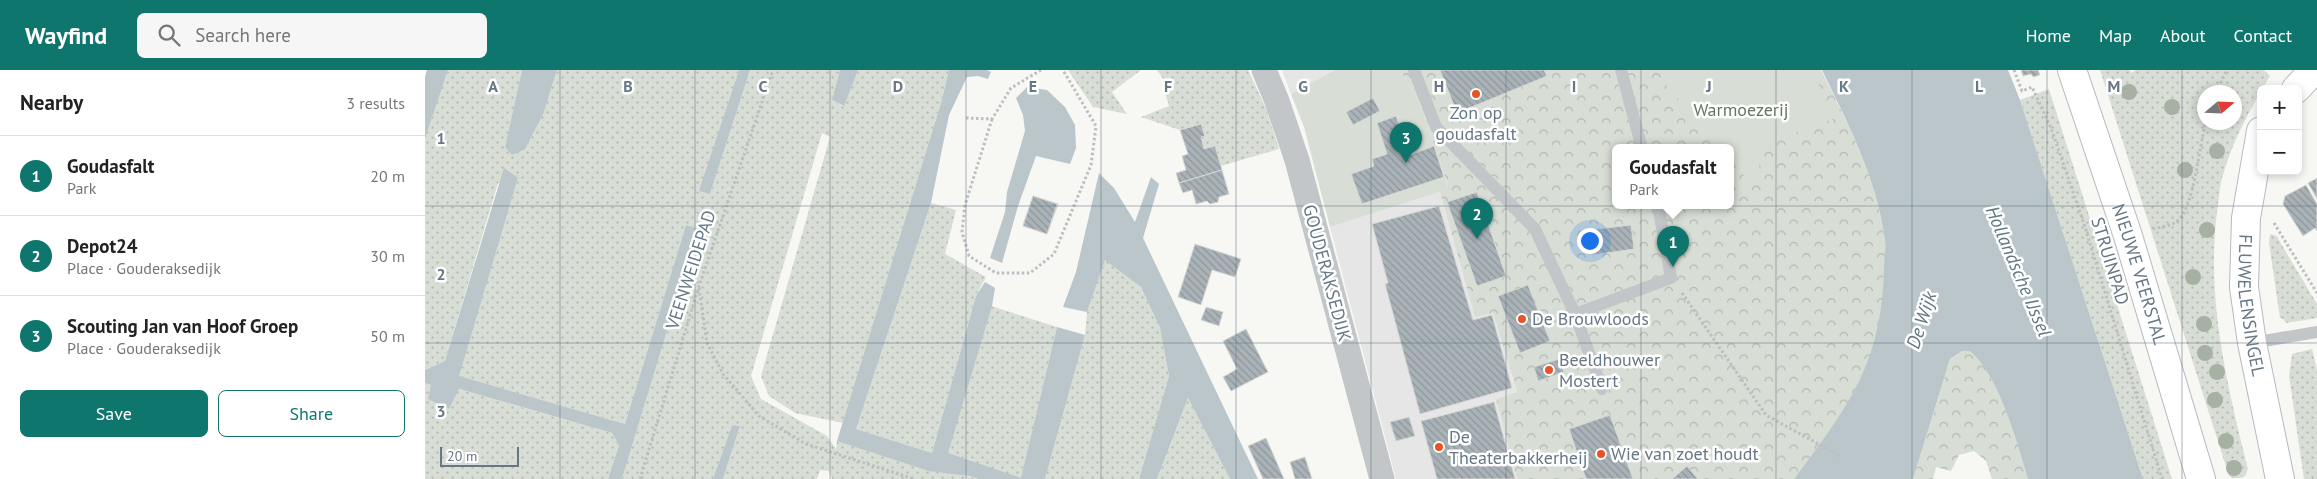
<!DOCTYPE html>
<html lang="en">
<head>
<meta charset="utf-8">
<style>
	:root { --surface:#fff; --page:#f6f6f6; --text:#222; --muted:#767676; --line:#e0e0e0; --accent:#0f766e }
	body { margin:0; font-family:"PT Sans",sans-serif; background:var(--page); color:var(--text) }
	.controls { position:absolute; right:15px; top:15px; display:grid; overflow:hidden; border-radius:8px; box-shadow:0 2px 8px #0003 }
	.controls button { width:45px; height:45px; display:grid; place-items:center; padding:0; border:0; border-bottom:1px solid var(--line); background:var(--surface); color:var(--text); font:25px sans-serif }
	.compass { position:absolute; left:1772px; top:15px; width:45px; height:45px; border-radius:50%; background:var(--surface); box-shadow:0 2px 8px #0003; rotate:71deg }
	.scale { position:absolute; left:15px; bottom:12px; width:79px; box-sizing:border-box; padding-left:5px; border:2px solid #667785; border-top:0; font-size:14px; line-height:18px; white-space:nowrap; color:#667785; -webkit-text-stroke:4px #fff; paint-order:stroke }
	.you { position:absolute; left:1164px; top:170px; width:18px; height:18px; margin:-12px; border:4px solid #fff; border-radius:50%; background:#1a73e8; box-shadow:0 0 0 8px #1a73e833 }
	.badge { display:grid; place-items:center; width:32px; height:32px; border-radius:50%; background:var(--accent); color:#fff; font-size:16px; font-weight:700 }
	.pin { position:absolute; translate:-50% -41px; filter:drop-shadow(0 1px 2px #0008) }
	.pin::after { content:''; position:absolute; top:26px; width:18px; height:15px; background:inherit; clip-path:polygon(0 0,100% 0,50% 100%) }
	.popup { position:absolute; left:1187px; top:74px; width:122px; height:65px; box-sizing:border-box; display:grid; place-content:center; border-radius:8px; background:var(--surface); filter:drop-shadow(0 1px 4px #0005); font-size:16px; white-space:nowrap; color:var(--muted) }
	.popup b { font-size:19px; color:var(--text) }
	.popup::after { content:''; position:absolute; left:50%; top:100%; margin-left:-10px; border:10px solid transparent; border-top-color:var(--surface) }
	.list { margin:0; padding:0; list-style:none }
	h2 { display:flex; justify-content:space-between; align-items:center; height:65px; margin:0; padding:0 20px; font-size:21px }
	h2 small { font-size:16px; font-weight:400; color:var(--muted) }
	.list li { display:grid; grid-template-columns:32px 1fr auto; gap:15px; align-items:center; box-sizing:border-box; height:80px; padding:0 20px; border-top:1px solid var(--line) }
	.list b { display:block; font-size:19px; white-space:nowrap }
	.list p { margin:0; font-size:16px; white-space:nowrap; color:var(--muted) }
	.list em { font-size:16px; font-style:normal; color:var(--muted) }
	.actions { display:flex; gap:10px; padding:15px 20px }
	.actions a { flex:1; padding:11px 0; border:1px solid var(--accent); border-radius:8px; text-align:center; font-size:18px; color:var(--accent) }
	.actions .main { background:var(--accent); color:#fff }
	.icon { flex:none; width:28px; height:28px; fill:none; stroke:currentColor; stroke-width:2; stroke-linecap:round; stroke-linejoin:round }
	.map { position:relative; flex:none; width:1892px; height:409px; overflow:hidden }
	header { display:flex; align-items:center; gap:30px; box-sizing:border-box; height:70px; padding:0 25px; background:var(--accent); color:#fff }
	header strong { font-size:24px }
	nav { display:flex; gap:28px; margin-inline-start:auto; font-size:18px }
	.search { width:350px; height:45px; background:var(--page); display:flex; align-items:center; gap:12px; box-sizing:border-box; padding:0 18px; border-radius:8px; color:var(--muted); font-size:19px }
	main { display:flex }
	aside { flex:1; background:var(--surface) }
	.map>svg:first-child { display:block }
	.built { fill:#e5e6e5 }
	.grass { fill:url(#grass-dots); fill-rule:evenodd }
	.forest { fill:url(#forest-crowns); fill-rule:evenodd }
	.garden { fill:#d8ded5 }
	.water { fill:#bac6ca }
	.building { fill:url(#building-back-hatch); stroke:#d8d8d6 }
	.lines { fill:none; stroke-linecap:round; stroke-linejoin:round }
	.secondary-casing { stroke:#b4babe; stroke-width:30 }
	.path { stroke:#bcbec1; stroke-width:3; stroke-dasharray:2.5 2.5; stroke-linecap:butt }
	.lane { stroke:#c2c6c9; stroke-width:12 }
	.street { stroke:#c2c6c9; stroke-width:25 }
	.secondary { stroke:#fff; stroke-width:28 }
	.tree { fill:#a7b1a3 }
	.grid { fill:none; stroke:#667785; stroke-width:1; stroke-opacity:0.55 }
	.poi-dot { fill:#e55326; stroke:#fff; stroke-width:2 }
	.labels { text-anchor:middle; stroke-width:5; stroke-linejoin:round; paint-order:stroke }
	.park-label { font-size:18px; fill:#657760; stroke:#fff }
	.poi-label { font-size:18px; fill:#667785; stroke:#fff; text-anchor:start }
	.street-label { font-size:18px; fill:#667785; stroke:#fff }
	.water-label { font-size:19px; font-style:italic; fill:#617881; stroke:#fff }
	.grid-label { font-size:16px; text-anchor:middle; font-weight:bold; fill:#667785; stroke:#fff; stroke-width:5; stroke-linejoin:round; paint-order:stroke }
</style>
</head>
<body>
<header>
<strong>Wayfind</strong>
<div class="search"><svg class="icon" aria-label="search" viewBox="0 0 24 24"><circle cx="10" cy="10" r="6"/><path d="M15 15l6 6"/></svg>Search here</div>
<nav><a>Home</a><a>Map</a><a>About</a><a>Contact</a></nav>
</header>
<main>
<aside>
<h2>Nearby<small>3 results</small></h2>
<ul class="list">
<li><span class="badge">1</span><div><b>Goudasfalt</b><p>Park</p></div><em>20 m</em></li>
<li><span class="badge">2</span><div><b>Depot24</b><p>Place · Gouderaksedijk</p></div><em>30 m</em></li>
<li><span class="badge">3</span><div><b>Scouting Jan van Hoof Groep</b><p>Place · Gouderaksedijk</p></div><em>50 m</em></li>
</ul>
<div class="actions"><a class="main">Save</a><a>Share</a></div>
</aside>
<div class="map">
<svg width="1892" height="409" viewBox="0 0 1892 409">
	<defs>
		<pattern id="grass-dots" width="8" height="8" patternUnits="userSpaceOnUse" patternTransform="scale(1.25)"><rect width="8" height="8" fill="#d8ded5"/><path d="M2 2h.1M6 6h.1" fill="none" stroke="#b3b9b2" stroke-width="1.8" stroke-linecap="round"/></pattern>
		<pattern id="forest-crowns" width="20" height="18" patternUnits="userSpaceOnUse" patternTransform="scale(1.25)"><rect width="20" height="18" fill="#d8ded5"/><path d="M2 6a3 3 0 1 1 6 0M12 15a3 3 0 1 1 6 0" fill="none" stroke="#b3b9b2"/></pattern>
		<pattern id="building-back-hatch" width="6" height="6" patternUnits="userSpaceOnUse" patternTransform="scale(1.25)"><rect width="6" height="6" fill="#a9b2b7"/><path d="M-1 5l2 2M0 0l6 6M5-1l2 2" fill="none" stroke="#8d969a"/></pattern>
	</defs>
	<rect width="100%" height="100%" fill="#f7f7f4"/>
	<g class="built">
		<polygon points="857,0 910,0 866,24"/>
		<polygon points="1015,122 1050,246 1068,243 1092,323 1071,329 1092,409 971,409 905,157"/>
	</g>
	<g class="grass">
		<polygon points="23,0 97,0 80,77 119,42 132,0 314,0 275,121 285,124 325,0 415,0 407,30 418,36 433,0 524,0 516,33 418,353 370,343 344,326 336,306 405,67 397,63 326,306 336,329 402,366 411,379 412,371 553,409 407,409 404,401 395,400 392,409 298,409 315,356 307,355 288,409 197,409 273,159 261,155 200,354 33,306 93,108 73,113 20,291 0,300 0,69"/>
		<polygon points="643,0 716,0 687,22 702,44 668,37"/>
		<polygon points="732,0 823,0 841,38 854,79 796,96 779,79 776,67 780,66 776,54 755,60 716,47 744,36 739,19 743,16"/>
		<path d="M1675 0H1705L1706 3 1711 0H1839L1845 6C1827 36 1808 69 1798 105 1794 117 1794 130 1792 142 1781 229 1802 315 1823 399L1820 406C1813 409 1810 409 1804 406ZM1780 22H1810V52H1780Z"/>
		<polygon points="1624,19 1747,409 1718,409 1595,30"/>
		<polygon points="506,133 531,140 520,184 561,207 551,226 507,383 431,359"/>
		<polygon points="1845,164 1852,166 1855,172 1892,234 1892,248 1861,253 1858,249 1855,248 1844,173"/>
		<polygon points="680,189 716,217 735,258 744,306 714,409 620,409 660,265 662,242"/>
		<polygon points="566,236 632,257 596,409 522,383"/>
		<polygon points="1887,279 1892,300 1892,409 1879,409 1864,306 1867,284"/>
		<polygon points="0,313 6,315 23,339 33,319 187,363 194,375 183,409 0,409"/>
		<polygon points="763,328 805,409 732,409"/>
	</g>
	<g class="forest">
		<path d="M975 0H1396C1423 54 1452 109 1460 170 1461 180 1459 191 1459 201 1458 241 1452 275 1434 311 1418 346 1392 378 1369 409H1092L1071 329 1092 322 1068 243 1050 247 1015 122 1023 116 996 36ZM1190 78H1306V136H1190Z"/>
		<path d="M1537 281H1546C1575 307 1592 371 1603 409H1567L1561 391 1549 381 1534 385 1526 401 1511 397 1508 409H1488L1525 289Z"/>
	</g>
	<g class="garden">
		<polygon points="910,0 975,0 996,36 1023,117 1015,122 905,157 879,57 866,24"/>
		<polygon points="1236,0 1386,0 1411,48 1338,74 1331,115 1327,116 1306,90 1306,78 1295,78 1236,9"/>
	</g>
	<g class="water">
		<polygon points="2,0 23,0 0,69 0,7"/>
		<polygon points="97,0 132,0 119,42 100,79 87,85 80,77"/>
		<polygon points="314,0 325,0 285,124 274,121"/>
		<polygon points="415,0 433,0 419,36 407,30"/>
		<polygon points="524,0 562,0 566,2 563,9 553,6 542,7 524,45 506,133 431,359 507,383 551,226 560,212 570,218 567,236 523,383 596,408 632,257 660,265 620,409 553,409 544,406 504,401 412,371 516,33"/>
		<path d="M1397 0H1583L1595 30 1718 409H1603C1592 372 1574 305 1545 281H1537L1525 289 1488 409H1369C1392 378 1417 346 1434 311 1452 274 1458 238 1459 197 1459 189 1461 179 1460 171 1453 111 1423 54 1397 0Z"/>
		<polygon points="602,17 622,20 640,37 650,55 651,78 645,94 611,86 593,136 577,193 565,188 580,142 582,122 600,61 598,45 591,28"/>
		<polygon points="79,98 93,108 34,306 200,354 261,155 273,159 197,409 183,409 194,375 187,363 34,319 24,339 3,329 6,315 0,313 0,300 20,291"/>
		<polygon points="674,103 689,118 710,152 726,107 734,114 718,168 833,409 805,409 763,328 732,409 714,409 744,306 735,258 716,217 680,190 662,242 638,237 651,202"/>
		<polygon points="307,355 315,356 298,409 288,409"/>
	</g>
	<g class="building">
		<polygon points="1015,0 1119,0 1122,6 1032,43"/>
		<polygon points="1596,0 1613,0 1615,5 1608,7 1606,4 1598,6"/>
		<polygon points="948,28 955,41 928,55 921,42"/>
		<polygon points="971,46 985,85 1009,76 1019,107 937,134 926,104 949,96 947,89 962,84 952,53"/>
		<polygon points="776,54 780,66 776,67 779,79 790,76 797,100 754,113 751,103 761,100 757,86 763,84 755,60"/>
		<polygon points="797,100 804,124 794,127 793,132 785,134 782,131 771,134 767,120 758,123 754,113"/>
		<polygon points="1892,108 1892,129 1883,113"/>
		<polygon points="1881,115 1892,134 1892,161 1890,158 1878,166 1858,134 1860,126"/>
		<polygon points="1052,122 1081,206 1052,216 1022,132"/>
		<polygon points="608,126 633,134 622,164 598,155"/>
		<polygon points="608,126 632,134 622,164 598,156"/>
		<polygon points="1014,136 1048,250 1067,245 1087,318 995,344 960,214 963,213 947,154"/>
		<polygon points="1206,155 1209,179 1167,185 1163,160"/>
		<polygon points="770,174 816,189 810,207 787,200 776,235 753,227"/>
		<polygon points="1103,215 1125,271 1095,283 1073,226"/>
		<polygon points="781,237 798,242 794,256 776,250"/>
		<polygon points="821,259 843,302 806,321 798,307 812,299 798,271"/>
		<polygon points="1134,289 1139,302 1113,311 1109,297"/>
		<polygon points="1069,332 1090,409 1012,409 996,351"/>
		<polygon points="1185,345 1208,409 1161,409 1144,359"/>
		<polygon points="984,347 990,366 971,371 965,352"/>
		<polygon points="841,368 859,409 838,409 823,376"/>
		<polygon points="880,387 887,409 870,409 865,392"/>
		<polygon points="1262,396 1273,409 1247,409"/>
	</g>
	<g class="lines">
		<defs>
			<g id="secondary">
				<path id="s1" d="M1647 0 1703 166 1776 409"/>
				<polyline points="1871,19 1889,0"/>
				<path id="s2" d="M1836 61 1821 148 1819 217 1827 273 1855 409"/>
			</g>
		</defs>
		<use href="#secondary" class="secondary-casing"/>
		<g class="path">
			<polyline points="1589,0 1597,21 1607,17 1626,58 1660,157 1737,409"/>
			<polyline points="1791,22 1802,0"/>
			<polyline points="541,48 567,49 586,18 616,0"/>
			<polyline points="567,49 540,135 537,162 544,186 571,203 605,203 629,184 666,95 671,56 638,0"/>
			<polyline points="1849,153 1892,223"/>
			<path d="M1728 159C1735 157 1745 156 1751 152 1769 141 1774 75 1781 52"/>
			<polyline points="274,218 282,273 298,304 334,346 381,374 489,409"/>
			<polyline points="1257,223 1341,345 1417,387"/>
			<polyline points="215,409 274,216 348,0"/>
		</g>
		<g class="lane">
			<polyline points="989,0 1011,57 1110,159 1150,244 1177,319"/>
			<polyline points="1196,0 1217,78"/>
			<polyline points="1150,244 1246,208 1233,136"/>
			<polyline points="1827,273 1892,262"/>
		</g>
		<polyline class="street" points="839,0 852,31 872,90 957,409"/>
		<use href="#secondary" class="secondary"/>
	</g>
	<g class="tree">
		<circle cx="1704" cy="22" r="8"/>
		<circle cx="1747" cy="37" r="8"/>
		<circle cx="1792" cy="81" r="8"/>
		<circle cx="1760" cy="100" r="8"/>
		<circle cx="1782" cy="160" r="8"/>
		<circle cx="1768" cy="207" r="8"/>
		<circle cx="1779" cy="254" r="8"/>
		<circle cx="1780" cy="283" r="8"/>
		<circle cx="1792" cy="302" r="8"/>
		<circle cx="1790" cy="330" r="8"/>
		<circle cx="1801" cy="371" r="8"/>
		<circle cx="1809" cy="398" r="8"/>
	</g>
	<path class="grid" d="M135 0V409M270 0V409M405 0V409M541 0V409M676 0V409M811 0V409M946 0V409M1081 0V409M1216 0V409M1351 0V409M1487 0V409M1622 0V409M1757 0V409M0 136H1892M0 273H1892"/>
	<g class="poi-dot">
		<circle cx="1051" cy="24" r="5"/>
		<circle cx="1097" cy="249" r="5"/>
		<circle cx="1124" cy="300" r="5"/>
		<circle cx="1014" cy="377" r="5"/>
		<circle cx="1176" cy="384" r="5"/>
	</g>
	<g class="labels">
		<g class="park-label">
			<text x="1316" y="46">Warmoezerij</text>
		</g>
		<g class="poi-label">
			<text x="1051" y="49" text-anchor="middle">Zon op<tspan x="1051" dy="21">goudasfalt</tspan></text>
			<text x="1107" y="255">De Brouwloods</text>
			<text x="1134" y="296">Beeldhouwer<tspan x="1134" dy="21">Mostert</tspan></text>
			<text x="1024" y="373">De<tspan x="1024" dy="21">Theaterbakkerheij</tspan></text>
			<text x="1186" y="390">Wie van zoet houdt</text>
		</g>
		<g class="street-label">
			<text transform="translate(1685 191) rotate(73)" y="6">STRUINPAD</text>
			<text transform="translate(266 200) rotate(-72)" y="6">VEENWEIDEPAD</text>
			<text transform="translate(902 203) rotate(75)" y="6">GOUDERAKSEDIJK</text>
			<text dy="6" stroke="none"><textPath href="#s1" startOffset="215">NIEUWE VEERSTAL</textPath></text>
			<text dy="6" stroke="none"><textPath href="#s2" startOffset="176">FLUWELENSINGEL</textPath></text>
		</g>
		<g class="water-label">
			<text transform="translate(1594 201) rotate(67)" y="7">Hollandsche IJssel</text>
			<text transform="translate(1496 250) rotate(-72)" y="7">De Wijk</text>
		</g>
	</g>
	<g class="grid-label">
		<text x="68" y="22">A</text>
		<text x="203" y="22">B</text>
		<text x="338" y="22">C</text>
		<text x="473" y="22">D</text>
		<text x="608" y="22">E</text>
		<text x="743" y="22">F</text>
		<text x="878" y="22">G</text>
		<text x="1014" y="22">H</text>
		<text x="1149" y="22">I</text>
		<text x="1284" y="22">J</text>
		<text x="1419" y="22">K</text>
		<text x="1554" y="22">L</text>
		<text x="1689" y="22">M</text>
		<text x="16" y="74">1</text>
		<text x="16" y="210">2</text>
		<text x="16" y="347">3</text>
	</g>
</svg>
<div class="controls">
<button>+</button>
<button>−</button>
</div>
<svg class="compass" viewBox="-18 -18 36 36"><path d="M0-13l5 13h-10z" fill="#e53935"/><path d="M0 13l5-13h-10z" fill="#767676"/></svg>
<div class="scale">20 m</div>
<div class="you"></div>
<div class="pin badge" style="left:1248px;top:197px">1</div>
<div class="popup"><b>Goudasfalt</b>Park</div>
<div class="pin badge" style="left:1052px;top:169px">2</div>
<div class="pin badge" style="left:981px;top:93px">3</div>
</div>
</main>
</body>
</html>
